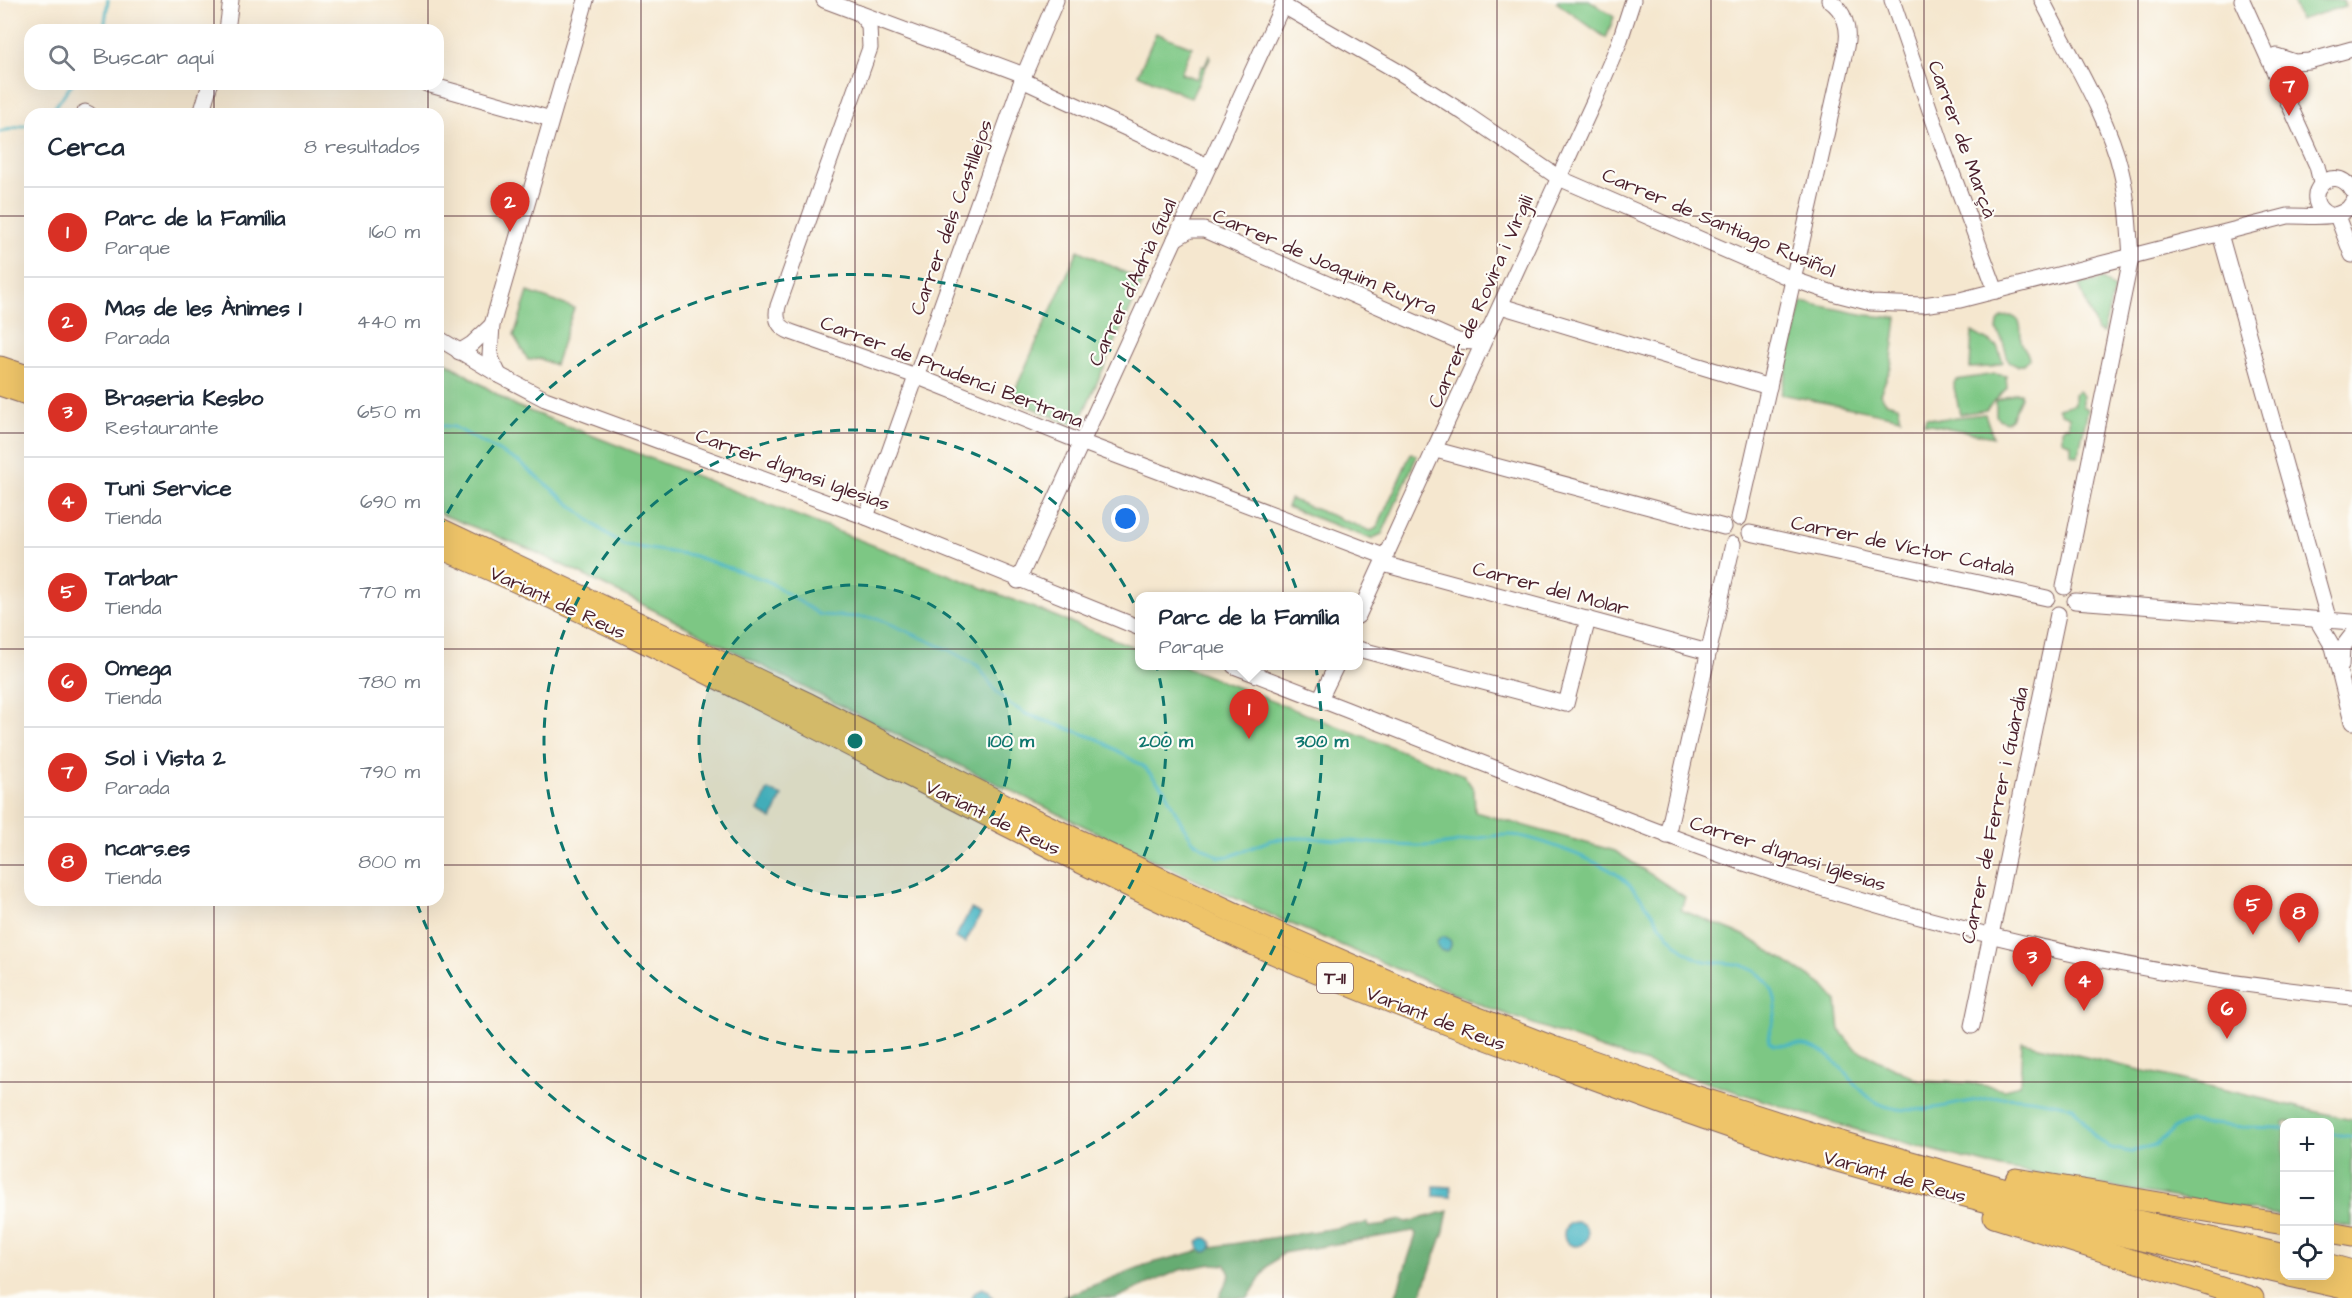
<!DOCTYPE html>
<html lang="es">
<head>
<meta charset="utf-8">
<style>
	:root { --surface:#fff; --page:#f6f6f7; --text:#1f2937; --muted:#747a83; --line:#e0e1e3; --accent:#d93025 }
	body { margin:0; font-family:"Architects Daughter",sans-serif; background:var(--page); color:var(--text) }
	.controls { position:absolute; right:18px; bottom:18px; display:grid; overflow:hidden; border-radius:12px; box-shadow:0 6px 24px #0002 }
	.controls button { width:54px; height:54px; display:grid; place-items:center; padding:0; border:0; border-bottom:2px solid var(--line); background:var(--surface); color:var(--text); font:30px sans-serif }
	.you { position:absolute; left:1126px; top:519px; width:21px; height:21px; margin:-15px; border:4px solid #fff; border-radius:50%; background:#1a73e8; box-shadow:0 0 0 9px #1a73e833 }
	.badge { display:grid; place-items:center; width:39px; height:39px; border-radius:50%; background:var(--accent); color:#fff; font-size:20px; font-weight:700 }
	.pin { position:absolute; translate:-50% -50px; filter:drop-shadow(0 2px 3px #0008) }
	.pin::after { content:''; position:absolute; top:32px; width:21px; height:18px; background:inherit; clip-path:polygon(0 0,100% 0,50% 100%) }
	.popup { position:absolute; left:1135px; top:592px; width:228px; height:78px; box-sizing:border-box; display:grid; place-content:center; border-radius:12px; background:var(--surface); filter:drop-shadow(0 2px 4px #0005); font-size:20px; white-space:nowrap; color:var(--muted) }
	.popup b { font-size:22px; color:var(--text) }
	.popup::after { content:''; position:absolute; left:50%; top:100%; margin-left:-12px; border:12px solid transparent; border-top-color:var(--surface) }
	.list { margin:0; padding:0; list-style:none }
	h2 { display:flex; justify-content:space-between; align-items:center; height:78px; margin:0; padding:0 24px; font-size:26px }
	h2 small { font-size:20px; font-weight:400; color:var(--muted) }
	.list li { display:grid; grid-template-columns:39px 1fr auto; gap:18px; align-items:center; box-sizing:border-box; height:90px; padding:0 24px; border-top:2px solid var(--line) }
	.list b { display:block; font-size:22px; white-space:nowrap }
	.list p { margin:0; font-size:20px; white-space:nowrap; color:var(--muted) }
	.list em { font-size:20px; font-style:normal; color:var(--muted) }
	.icon { flex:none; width:33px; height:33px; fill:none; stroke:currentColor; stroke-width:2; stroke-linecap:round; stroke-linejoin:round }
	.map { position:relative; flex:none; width:2352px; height:1298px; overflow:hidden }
	.search { position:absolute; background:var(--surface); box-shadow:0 6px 24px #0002; left:24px; top:24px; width:420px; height:66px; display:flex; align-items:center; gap:15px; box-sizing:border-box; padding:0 21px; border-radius:18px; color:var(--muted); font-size:22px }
	.panel { position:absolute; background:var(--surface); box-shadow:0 6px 24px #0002; left:24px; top:108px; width:420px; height:798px; border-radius:18px }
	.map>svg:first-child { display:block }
	.green { fill:#7dc784; stroke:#647358; stroke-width:1.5 }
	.forest { fill:#66ac72; stroke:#58664e; stroke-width:1.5 }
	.water { fill:#49b6c4; stroke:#4a6a78; stroke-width:1.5 }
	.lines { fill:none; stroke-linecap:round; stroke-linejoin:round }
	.stream { stroke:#49b6c4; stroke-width:3 }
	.minor-casing { stroke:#866564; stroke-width:17 }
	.highway-casing { stroke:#866564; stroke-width:23 }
	.minor { stroke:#fff; stroke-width:15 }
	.highway { stroke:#eec469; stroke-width:21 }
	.grid { fill:none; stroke:#4a1f2b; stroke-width:1.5; stroke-opacity:0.55 }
	.ring { fill:none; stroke:#0f766e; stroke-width:3; stroke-dasharray:10 8 }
	.labels { text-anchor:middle; stroke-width:4.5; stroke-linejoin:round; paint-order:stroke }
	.shield { fill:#fdfcf7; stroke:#806168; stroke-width:1.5 }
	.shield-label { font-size:18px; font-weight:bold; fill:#4a1f2b }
	.street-label { font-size:20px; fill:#4a1f2b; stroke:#fdfcf7 }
	.centre { fill:#0f766e; stroke:#fdfcf7; stroke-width:3 }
	.ring-label { font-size:18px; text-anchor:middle; font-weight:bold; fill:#0f766e; stroke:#fdfcf7; stroke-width:4.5; stroke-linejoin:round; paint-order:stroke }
</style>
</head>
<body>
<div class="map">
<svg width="2352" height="1298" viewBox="0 0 2352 1298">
	<rect width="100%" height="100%" fill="#fdfcf7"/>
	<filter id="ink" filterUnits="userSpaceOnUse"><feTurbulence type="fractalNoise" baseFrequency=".0167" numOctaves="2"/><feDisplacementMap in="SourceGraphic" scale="12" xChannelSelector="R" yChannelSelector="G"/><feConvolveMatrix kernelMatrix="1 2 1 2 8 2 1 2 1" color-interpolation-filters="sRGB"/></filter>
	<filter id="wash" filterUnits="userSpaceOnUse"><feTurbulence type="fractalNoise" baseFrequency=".008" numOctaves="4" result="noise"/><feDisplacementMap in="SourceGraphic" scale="24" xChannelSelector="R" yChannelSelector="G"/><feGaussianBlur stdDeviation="1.35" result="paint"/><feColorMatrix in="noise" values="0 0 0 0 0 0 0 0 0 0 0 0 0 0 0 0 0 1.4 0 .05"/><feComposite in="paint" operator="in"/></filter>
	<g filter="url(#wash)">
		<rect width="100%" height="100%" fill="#f5e7cf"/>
		<g class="green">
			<polygon points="1558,0 1589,0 1614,17 1606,38 1556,2"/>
			<polygon points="2293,0 2343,0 2345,6 2299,20"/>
			<polygon points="1156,33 1192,47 1181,73 1196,79 1202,66 1205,66 1209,55 1210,58 1191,98 1138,74"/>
			<polygon points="1078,250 1143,281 1081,418 1075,422 1068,423 1011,399"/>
			<polygon points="2103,279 2114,289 2103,333 2097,331 2079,285"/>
			<polygon points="528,292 574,308 555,365 540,359 528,360 514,336"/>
			<polygon points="1802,302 1866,315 1897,318 1891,367 1880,394 1886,402 1898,405 1901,418 1781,394"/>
			<path d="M2011 316C2024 321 2020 330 2021 341 2023 348 2028 351 2029 359L2024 364 2017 366 2009 362 2002 339 1997 331 1998 322 2002 317Z"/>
			<polygon points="1972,332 1997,346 2003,362 1991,367 1970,368"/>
			<polygon points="438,357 514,405 1139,649 1140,666 1182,666 1464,775 1474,790 1475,812 1615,851 1685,897 1681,910 1746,936 1824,986 1837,1001 1840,1031 1854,1048 1920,1081 1969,1083 2004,1089 2020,1085 2022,1042 2352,1120 2352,1227 2330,1223 2330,1122 2284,1122 2284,1216 2001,1168 1943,1153 1843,1126 1606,1050 1489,1008 1282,920 1153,860 910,741 620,593 529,549 438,513"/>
			<polygon points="1995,374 2006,376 2007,388 1986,410 1960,414 1953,383 1956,380"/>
			<polygon points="2078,391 2083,396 2083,406 2088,409 2078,456 2071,454 2071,444 2062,440 2062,430 2065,426 2069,427 2069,417 2061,414 2058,408 2074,404 2074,394"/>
			<polygon points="2015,393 2020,393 2021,397 2011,419 2006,422 1998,419 1996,415 1996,401"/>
			<polygon points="1985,414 1993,437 1924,423 1926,417 1939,419"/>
			<polygon points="1411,453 1417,456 1382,534 1371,539 1287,507 1290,499 1371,531 1377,528"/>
		</g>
		<polygon class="forest" points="1448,1211 1444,1231 1420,1298 1395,1298 1415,1238 1416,1234 1413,1231 1283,1253 1267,1267 1248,1298 1219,1298 1230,1275 1226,1265 1212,1264 1180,1270 1116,1298 1061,1298 1145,1265 1201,1250 1203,1252 1212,1247 1368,1223 1369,1227 1387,1225 1387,1223 1401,1220 1407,1222"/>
		<g class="water">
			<polygon points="768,790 782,796 772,819 758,811"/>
			<polygon points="971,909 981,914 965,943 955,938"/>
			<circle cx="1444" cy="944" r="7"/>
			<polygon points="1434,1186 1451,1187 1451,1197 1434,1196"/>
			<circle cx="1576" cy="1234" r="12"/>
			<circle cx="1205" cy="1245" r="7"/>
			<polygon points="982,1288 989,1291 993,1298 971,1298 976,1291"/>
		</g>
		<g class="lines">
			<g class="stream">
				<polyline points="104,30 108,0"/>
				<polyline points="52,114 52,111 72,84"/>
				<polyline points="0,132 30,124"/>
				<path d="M438 425 454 427 519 462 600 529 623 545 691 555 768 581 820 615 877 618 949 650 978 666 995 690 1008 703 1026 714 1098 739 1144 767 1164 789 1182 824 1193 841 1219 857 1231 856 1271 840 1292 838C1336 837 1379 846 1423 846 1452 846 1480 835 1509 835 1532 835 1605 863 1623 879 1650 901 1661 937 1692 956 1706 965 1725 961 1741 965 1761 971 1775 986 1776 1007 1776 1019 1768 1029 1769 1042L1773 1045C1784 1046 1799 1043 1809 1046 1845 1056 1855 1101 1892 1108 1925 1115 1959 1101 1992 1098 2019 1095 2046 1101 2073 1107L2096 1138 2111 1148 2130 1152 2155 1145 2176 1127 2190 1122 2243 1127 2284 1128"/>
				<polyline points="2330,1133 2352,1137"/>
			</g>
		</g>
	</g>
	<g filter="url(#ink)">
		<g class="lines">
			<defs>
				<g id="minor">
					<polyline points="824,0 1024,75"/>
					<polyline points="1892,0 1944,151 1996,291"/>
					<path d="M2042 0C2068 52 2108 115 2121 171 2128 199 2129 229 2131 258L2064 587"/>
					<polyline points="2242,0 2317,166 2321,183"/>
					<path d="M1282 5 1399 72 1464 113 1559 178 1792 279 1836 294 1871 303 1922 305 1960 300 2288 216C2307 215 2343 222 2352 203"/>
					<path d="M859 13 869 25 870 48 778 306C775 319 778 327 791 332L916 376 1081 442 1386 557"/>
					<polyline points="227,30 231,0"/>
					<polyline points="2277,56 2295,62 2309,61 2352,49"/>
					<polyline points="1022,80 1208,166"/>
					<polyline points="427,84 551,119"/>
					<polyline points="85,112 89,114"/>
					<polyline points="201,114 210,84"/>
					<path d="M2329 215C2296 199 2333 159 2352 190"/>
					<polyline points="2337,216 2352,255"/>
					<polyline points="2220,234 2329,621"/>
					<polyline points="1175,239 1190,230 1204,230 1458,341 1475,342 1489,330"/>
					<polyline points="1501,306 1769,387"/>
					<polyline points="438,338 499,375 545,399 866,517 1140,628"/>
					<polyline points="459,352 472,344 492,325"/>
					<polyline points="499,375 490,356 492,325 586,0"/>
					<polyline points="1436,450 1724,527"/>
					<polyline points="866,517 1022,80 1056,0"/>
					<path d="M1739 518 1846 47C1850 29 1845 11 1829 0"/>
					<polyline points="1750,533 2047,598"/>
					<polyline points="1383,564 1708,652"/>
					<polyline points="1018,581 1285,0"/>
					<polyline points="2075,601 2352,622"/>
					<polyline points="1358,616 1594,101 1619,43 1633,0"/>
					<polyline points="2317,620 2333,647 2352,722"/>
					<polyline points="1358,649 1566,704 1588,619"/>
					<path d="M1234 666C1333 704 1431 743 1530 782 1603 810 1676 840 1750 865 1946 932 2146 977 2352 997"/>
					<polyline points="2341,666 2342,648 2352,635"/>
					<polyline points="1320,699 1336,666"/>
					<polyline points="1667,836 1733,544"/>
					<polyline points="1972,1026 2058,614"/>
				</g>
				<g id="highway">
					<polyline points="0,367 30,377"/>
					<polyline points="0,385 30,395"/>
					<polyline points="438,528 809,704 1031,818 1258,924 1432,1000 1553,1047 1676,1090 1827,1138 2031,1196 2284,1255"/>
					<path d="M438 547C714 665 974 818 1248 942 1348 987 1451 1026 1554 1064 1633 1093 1710 1122 1790 1147 1953 1196 2119 1235 2284 1274"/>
					<polyline points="2016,1179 2284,1224"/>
					<polyline points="1994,1217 2253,1298"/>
					<polyline points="2330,1232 2352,1236"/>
					<polyline points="2330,1265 2352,1271"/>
					<polyline points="2290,1276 2352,1290"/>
				</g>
			</defs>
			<use href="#minor" class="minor-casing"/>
			<use href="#highway" class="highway-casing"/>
			<use href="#minor" class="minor"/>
			<use href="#highway" class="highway"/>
		</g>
	</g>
	<path class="grid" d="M214 0V30M428 0V30M641 0V1298M855 0V1298M1069 0V1298M1283 0V1298M1497 0V1298M1711 0V1298M1924 0V1298M2138 0V1298M214 84V114M428 84V114M0 216H30M438 216H2352M0 433H30M438 433H2352M0 649H30M438 649H2352M0 865H30M438 865H2352M214 900V1298M428 900V1298M0 1082H2352"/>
	<circle cx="855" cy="741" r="156" fill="#0f766e" fill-opacity=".12"/>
	<g class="ring">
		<circle cx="855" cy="741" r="156"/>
		<circle cx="855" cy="741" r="311"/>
		<path d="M439 529A467 467 0 1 1 416 901"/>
	</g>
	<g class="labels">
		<rect class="shield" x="1317" y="963" width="36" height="30" rx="4.5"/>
		<g class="shield-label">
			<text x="1335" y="984">T-11</text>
		</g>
		<g class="street-label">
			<text transform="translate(1963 139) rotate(70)" y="7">Carrer de Marçà</text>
			<text transform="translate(951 217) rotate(-70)" y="7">Carrer dels Castillejos</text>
			<text transform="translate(1719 222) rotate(23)" y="7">Carrer de Santiago Rusiñol</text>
			<text transform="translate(1325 261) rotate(23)" y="7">Carrer de Joaquim Ruyra</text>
			<text transform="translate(1132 282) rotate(-65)" y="7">Carrer d'Adrià Gual</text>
			<text transform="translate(1480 301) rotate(-66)" y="7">Carrer de Rovira i Virgili</text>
			<text transform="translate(952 371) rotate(21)" y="7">Carrer de Prudenci Bertrana</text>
			<text transform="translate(793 469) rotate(20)" y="7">Carrer d'Ignasi Iglesias</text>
			<text transform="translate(1903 545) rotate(12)" y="7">Carrer de Víctor Català</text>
			<text transform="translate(1551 588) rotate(15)" y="7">Carrer del Molar</text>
			<text transform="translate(558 602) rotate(25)" y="7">Variant de Reus</text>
			<text transform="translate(1994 815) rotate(-78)" y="7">Carrer de Ferrer i Guàrdia</text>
			<text transform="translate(993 817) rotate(26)" y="7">Variant de Reus</text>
			<text transform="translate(1788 853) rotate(18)" y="7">Carrer d'Ignasi Iglesias</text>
			<text transform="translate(1436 1018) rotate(21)" y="7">Variant de Reus</text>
			<text transform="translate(1895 1176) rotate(16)" y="7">Variant de Reus</text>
		</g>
	</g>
	<circle cx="855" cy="741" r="9" class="centre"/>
	<g class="ring-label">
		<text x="1011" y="747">100 m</text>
		<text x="1166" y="747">200 m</text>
		<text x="1322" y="747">300 m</text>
	</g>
</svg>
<div class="controls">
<button>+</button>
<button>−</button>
<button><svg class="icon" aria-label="locate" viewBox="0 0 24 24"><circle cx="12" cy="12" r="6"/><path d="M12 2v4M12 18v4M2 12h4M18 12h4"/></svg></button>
</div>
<div class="you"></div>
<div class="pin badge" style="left:1249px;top:739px">1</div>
<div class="popup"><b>Parc de la Família</b>Parque</div>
<div class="pin badge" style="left:510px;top:232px">2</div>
<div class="pin badge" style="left:2032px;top:987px">3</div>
<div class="pin badge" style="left:2084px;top:1011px">4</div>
<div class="pin badge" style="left:2253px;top:935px">5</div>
<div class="pin badge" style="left:2227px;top:1039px">6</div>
<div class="pin badge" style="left:2289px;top:116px">7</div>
<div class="pin badge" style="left:2299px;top:943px">8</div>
<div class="search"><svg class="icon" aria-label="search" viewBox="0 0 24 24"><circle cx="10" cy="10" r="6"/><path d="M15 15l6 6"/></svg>Buscar aquí</div>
<section class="panel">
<h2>Cerca<small>8 resultados</small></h2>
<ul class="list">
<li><span class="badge">1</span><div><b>Parc de la Família</b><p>Parque</p></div><em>160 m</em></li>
<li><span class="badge">2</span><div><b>Mas de les Ànimes 1</b><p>Parada</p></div><em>440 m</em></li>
<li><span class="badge">3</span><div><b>Braseria Kesbo</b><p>Restaurante</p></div><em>650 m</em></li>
<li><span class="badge">4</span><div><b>Tuni Service</b><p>Tienda</p></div><em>690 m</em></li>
<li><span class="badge">5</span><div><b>Tarbar</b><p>Tienda</p></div><em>770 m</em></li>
<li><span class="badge">6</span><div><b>Omega</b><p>Tienda</p></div><em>780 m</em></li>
<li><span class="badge">7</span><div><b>Sol i Vista 2</b><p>Parada</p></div><em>790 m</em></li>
<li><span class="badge">8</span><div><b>ncars.es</b><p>Tienda</p></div><em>800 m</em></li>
</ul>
</section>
</div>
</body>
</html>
